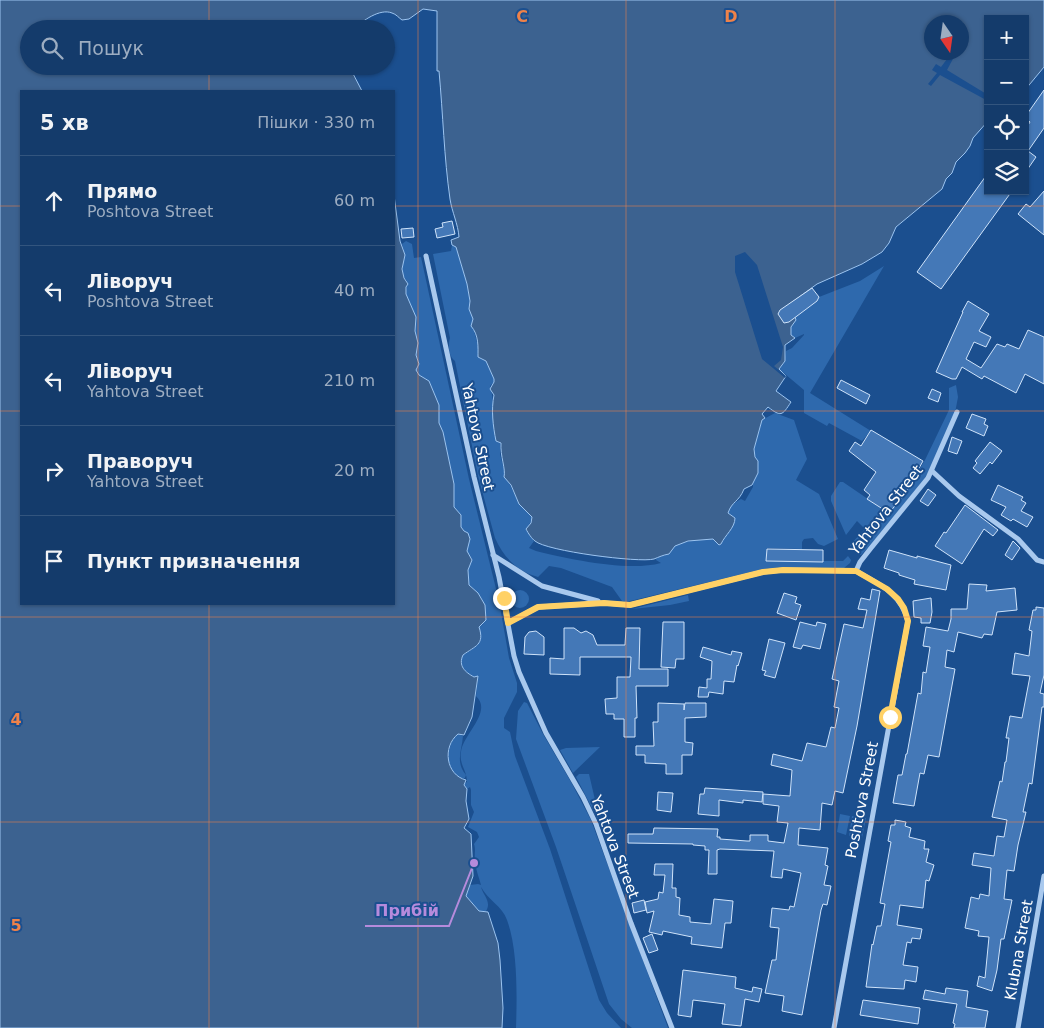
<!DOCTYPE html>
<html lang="uk">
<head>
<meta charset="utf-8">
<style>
	:root { --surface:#143b6b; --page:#1d4271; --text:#f1f3f6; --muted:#9dadc1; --line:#33557e }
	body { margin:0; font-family:"DejaVu Sans",sans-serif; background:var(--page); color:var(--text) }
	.controls { position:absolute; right:15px; top:15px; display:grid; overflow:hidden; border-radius:0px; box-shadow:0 1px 4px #0004 }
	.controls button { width:45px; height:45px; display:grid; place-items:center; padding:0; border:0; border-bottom:1px solid var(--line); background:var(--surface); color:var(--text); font:25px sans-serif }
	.compass { position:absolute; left:924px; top:15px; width:45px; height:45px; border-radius:50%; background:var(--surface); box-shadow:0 1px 4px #0004; rotate:167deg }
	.stop { position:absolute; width:15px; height:15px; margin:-11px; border:4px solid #ffd166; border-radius:50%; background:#fff }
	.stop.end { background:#ffd166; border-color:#fff; box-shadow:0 1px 5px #0008 }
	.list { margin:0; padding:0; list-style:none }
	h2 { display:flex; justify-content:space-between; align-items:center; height:65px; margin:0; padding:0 20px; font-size:21px }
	h2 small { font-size:16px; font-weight:400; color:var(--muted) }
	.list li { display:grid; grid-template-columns:32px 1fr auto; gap:15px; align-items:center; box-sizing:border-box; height:90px; padding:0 20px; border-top:1px solid var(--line) }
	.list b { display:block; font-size:19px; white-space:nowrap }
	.list p { margin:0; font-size:16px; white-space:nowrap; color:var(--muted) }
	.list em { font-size:16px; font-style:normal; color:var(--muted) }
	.icon { flex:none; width:28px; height:28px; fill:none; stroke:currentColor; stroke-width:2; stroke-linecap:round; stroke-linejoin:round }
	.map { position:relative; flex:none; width:1044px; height:1028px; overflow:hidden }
	.search { position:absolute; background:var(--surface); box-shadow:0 1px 4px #0004; left:20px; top:20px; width:375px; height:55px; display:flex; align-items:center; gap:12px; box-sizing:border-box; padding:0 18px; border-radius:28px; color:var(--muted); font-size:19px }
	.panel { position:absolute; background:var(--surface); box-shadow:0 1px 4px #0004; left:20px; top:90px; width:375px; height:515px; border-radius:0px }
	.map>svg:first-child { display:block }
	.green { fill:#2e69ad }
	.water { fill:#3c6290; stroke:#9cc4f0; fill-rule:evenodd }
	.pier { fill:#1b4f8f }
	.building { fill:#4478b7; stroke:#cfe3fa }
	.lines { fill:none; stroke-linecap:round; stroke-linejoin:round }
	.street { stroke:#a9c9ee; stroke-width:5 }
	.route { stroke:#ffd166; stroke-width:6 }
	.grid { fill:none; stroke:#ee8249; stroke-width:1; stroke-opacity:0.55 }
	.labels { text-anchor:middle; stroke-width:4; stroke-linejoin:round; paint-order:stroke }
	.street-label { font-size:15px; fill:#fff; stroke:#1b4f8f }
	.grid-label { font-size:16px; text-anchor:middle; font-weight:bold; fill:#ee8249; stroke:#1b4f8f; stroke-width:4; stroke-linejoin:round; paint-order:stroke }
	.leader { fill:none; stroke:#b68bdc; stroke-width:2 }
	.callout-dot { fill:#b68bdc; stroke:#1b4f8f; stroke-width:2 }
	.callout-label { font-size:16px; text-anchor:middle; font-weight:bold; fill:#b68bdc; stroke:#1b4f8f; stroke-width:4; stroke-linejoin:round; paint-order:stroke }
</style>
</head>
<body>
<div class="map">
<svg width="1044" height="1028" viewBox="0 0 1044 1028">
	<rect width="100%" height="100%" fill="#1b4f8f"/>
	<g class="green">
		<path d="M406 241 412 244 414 258 421 257 469 479 499 601 509 658 517 683V692L504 718V728L510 732 515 756 550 849 599 1000 607 1013 621 1028H516C517 997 518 950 507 920 502 906 488 900 481 887 483 895 492 902 486 911H479L466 896 470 885 478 884 481 885C479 877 475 868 475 860 474 854 476 850 474 844L479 837 477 832 468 827 474 812 471 805V790L470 787 467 789 464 785 465 783 467 782C467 770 459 765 461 752 463 734 493 712 476 696L478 677C466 678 458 666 463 655 475 647 485 645 479 627L483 624V601L478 593 469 585 468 570 472 559 467 551 470 539 468 533 464 532 461 527V515L454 507V484L443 432 439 423 435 395 429 381 419 375 416 370 419 364 416 355 418 343 415 331 416 322 406 294 407 281C400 274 403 266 404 257 405 252 403 248 402 244Z"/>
		<path d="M452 245 456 247 467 284 470 301 469 306 473 319 472 323 479 350 478 357 486 361 494 379V382L490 386C496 404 490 424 497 442L500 441V454L505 474 519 504 532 517 529 526V534L534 541 529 548 536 551C569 559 628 572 661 563L656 560 657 557 669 554 675 546 684 542 709 538 713 539 721 544 726 533 730 530V515L728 512 732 504 741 499 745 501 753 487V482L758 471 754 449 762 420 775 413 794 420 807 459 796 480 819 494 838 539 824 546 818 544 813 538 804 539 802 542V549L767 548 766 561H843L848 556 851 560 850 563 844 568H840L783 567 763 569 626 602 622 601 612 587 561 568 549 566 538 577C517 571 504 558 495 538L478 476 455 361C448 356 448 345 450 338L433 254 451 251Z"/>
		<polygon points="884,266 810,393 871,431 862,441 829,423 827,426 804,413 804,390 779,369 784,363 786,351 792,348 804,335 804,334 795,338 791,335 790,330 795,317 819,297 860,281"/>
		<path d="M956 385 958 397 955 413 926 477 869 547 861 555C855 555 853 549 850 545L865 529 857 521 846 535 831 501V496L840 482H843L884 510 877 519 881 523 904 495 925 460 949 410V388Z"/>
		<circle cx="520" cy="599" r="9"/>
		<polygon points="688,595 689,601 670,605 632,609"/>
		<polygon points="524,702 527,703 543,734 571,782 591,820 668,1028 632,1028 621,1019 609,1004 556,847 516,739 518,711"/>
		<path d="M458 734 463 736C462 750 455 762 466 775L465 778C448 784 442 747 458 734Z"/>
		<polygon points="600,747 573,773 560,750 566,748"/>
		<polygon points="579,774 589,774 599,817 597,818 576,777"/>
		<polygon points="840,814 850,816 846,835 837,832"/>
		<polygon points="852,816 866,818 862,838 849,836"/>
	</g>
	<path class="water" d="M0 0H1044V67L1025 90V19H988V121L973 138 970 146 965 153 956 162 952 173 946 179 942 189 896 227 889 243 882 252 862 264 817 284 780 311 795 317 796 320 791 327V335L795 338 785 345V361L779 369 786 376 776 391 791 402C782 416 781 417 768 407L762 414 765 418 762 420 754 449 755 457 758 461V473L752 485 744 489C739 502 732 501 728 513L735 518C735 528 725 535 721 544L719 545 713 539 688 541 675 546 669 554C663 555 659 557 654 559 639 563 546 551 535 541 532 539 528 533 526 529L531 523 532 517 519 504 511 485 504 477C506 469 500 456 501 443L496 441C493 426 491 410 494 395L490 389 494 382V379L486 361 478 357C478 347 479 335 471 326L473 319 469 309 470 301 467 284 456 247 452 245 451 240 459 237C458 224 452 212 450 199 444 157 443 114 439 71H437V11L423 9 409 19 402 20C399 18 396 14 392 13 380 8 362 21 354 29H29V66H349L362 91H21V604H394V195L400 241 405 255 402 269 404 278 408 284 406 287V294L416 317 415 331 418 343 416 355 419 364 416 370 419 375 429 381 439 405V423L443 432 454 484V507L461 515V527L464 531 468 533 470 539 467 551 472 560 468 570 469 585 478 593 485 605 486 620 479 627C485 645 475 646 463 655 458 666 465 672 474 677L478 676 472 717 464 735 458 734C442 747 446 775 466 780L464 785 467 789 466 801 469 819 464 828 471 834 473 876 466 896 479 911 488 912 498 943 500 960 503 1008 502 1028H0ZM932 22H962V52H932Z"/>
	<g class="pier">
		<polygon points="950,55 954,57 947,70 988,95 988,101 940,75 931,86 928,84 937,73 932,70 936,64 941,67"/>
		<polygon points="745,252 757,265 783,347 781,360 774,366 786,376 785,378 762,359 735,272 735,256"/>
	</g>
	<g class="building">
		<polygon points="1044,90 1044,128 1028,151 1036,157 1025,173 1025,130 1030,122 1025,117"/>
		<polygon points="988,173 988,191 1012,191 941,289 917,272"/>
		<polygon points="1044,191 1044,235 1018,214 1026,204 1030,207"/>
		<polygon points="452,221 455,234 437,238 435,229 443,227 442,223"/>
		<polygon points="413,228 414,237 402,238 401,229"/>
		<polygon points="812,288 819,297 817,301 789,322 784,323 778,314 780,310"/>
		<polygon points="968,301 989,314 979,331 991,337 986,347 974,342 966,359 981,368 997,344 1005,347 1007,344 1019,349 1028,330 1044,337 1044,384 1025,374 1016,393 984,376 982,379 962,367 956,379 952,379 936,372 963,312 962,312"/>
		<polygon points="841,380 870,395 866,404 837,388"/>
		<polygon points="932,389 941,393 938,402 928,398"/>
		<polygon points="972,414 986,419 984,424 988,426 984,436 966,428"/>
		<polygon points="871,430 923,461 904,495 889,513 867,499 870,495 864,490 876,472 849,451 855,442 861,446"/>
		<polygon points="952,437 962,441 957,454 948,451"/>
		<polygon points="990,442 1002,451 992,464 990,462 980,474 973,468 977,463 975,461"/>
		<polygon points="998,485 1023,497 1021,500 1026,503 1021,511 1033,517 1027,527 1013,519 1011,521 1001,515 1006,507 991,500"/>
		<polygon points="928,489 936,495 928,506 920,501"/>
		<polygon points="965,505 998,530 993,536 984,529 962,564 935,546 944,532 946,533"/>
		<polygon points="1013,541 1020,548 1012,560 1005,555"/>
		<polygon points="767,549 823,550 823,562 766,561"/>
		<polygon points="889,550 917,558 917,556 951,565 946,590 914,584 915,580 899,575 899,573 884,568"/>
		<polygon points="969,584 987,585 986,591 1015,588 1017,610 997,612 992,635 984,634 982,638 958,632 954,652 947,650 945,667 955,669 939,757 928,755 924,774 920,773 914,806 893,803 898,775 902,775 906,754 907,754 918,693 921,694 923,672 926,673 930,647 923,646 926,627 948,631 951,619 951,609 967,609"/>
		<polygon points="872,589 880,591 857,726 843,793 835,791 832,805 822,803 820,830 799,828 798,845 828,848 825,865 828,866 824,885 831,886 827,905 823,904 821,910 802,1015 782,1011 784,996 765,993 772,960 776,960 779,928 770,927 772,908 789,910 790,906 794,907 801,873 783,869 782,878 771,877 774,851 720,849 717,850 717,874 708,874 709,850 705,850 705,846 693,845 693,844 628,843 628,834 653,834 654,828 718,829 717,837 720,837 720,839 747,841 750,841 750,835 768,835 768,841 784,843 788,823 777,822 779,806 763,804 763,794 790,796 792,770 771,765 773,754 802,761 807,743 826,747 831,727 835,728 839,708 834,707 839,681 832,679 844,624 863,628 867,610 858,609 861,598 870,600"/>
		<polygon points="784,593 797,597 795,603 801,605 796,620 777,613"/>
		<polygon points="931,598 932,612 930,623 921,623 921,618 914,617 913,601"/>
		<polygon points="1036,607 1044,608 1044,675 1040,693 1044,694 1044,707 1042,707 1032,784 1029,783 1023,812 1026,812 1018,845 1014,871 1007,870 1004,899 1012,900 1004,939 1001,939 997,970 992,991 977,986 979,976 985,978 989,937 978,936 979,931 965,928 971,897 979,899 980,894 989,896 991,868 972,865 974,853 994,856 997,836 1004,837 1007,820 992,817 1000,781 1002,782 1005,762 1006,762 1009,738 1006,738 1010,716 1022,718 1030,676 1012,674 1015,653 1029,656 1032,631 1029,630 1033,610 1036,610"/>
		<polygon points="663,622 684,622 684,659 676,659 675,668 661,667"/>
		<polygon points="800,622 816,626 817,622 826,624 820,649 803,645 801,649 793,647"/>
		<polygon points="564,628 574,628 581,633 586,631 593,635 597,645 625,645 626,628 640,628 639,669 668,669 668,686 636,686 637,718 635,718 635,737 624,737 624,719 614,719 614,714 606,714 605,699 617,698 617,677 630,677 631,657 580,657 580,675 550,674 550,658 564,659"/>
		<polygon points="536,631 544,637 544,655 524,654 525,637 529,632"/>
		<polygon points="769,639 785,643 775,678 764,675 766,671 762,670"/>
		<polygon points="703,647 731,655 732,651 742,653 738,666 737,665 734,682 724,681 723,694 709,692 708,697 698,697 699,687 707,688 707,679 711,679 712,661 700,657"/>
		<polygon points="658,703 684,704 684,710 685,703 706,703 706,717 685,718 685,742 693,743 692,755 682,755 682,774 666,774 666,764 645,763 645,755 636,755 636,746 654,746 653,722 658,722"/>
		<polygon points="705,788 763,792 762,802 743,800 743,803 719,800 719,816 698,814 700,794 704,794"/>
		<polygon points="658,792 673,793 671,812 657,810"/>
		<polygon points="895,820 906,822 905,826 911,828 909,837 925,841 924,849 929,849 926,862 934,865 929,881 926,880 923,908 900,905 897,925 922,929 920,939 912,938 911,943 907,942 903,965 918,967 916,982 905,980 904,989 866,987 872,944 873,945 877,926 881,926 885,904 880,903 891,842 888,841 891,825 895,825"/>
		<polygon points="655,864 673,864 672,888 676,888 676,897 680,898 679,915 690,917 690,922 711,924 714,899 733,901 731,923 725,923 722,948 691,944 692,937 663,931 662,935 649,932 654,911 647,913 645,902 658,899 659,892 663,893 665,875 654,875"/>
		<polygon points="644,900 646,910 634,913 632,903"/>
		<polygon points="652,934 658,950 649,953 643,938"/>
		<polygon points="683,970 736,977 735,988 752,992 753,987 762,989 759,1002 745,999 741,1026 722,1024 725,1004 693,1000 691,1017 678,1015"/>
		<polygon points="946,988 968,991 966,1007 988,1011 985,1028 954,1028 955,1024 953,1023 957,1004 923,999 925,990 945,994"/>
		<polygon points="863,1000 920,1008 918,1024 860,1015"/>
	</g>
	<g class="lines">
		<g class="street">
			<polyline points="426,256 474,477 499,577 514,656 519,672 546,733 583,797 596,824 631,923 672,1028"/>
			<polyline points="932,471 959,496 1018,539 1037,560 1044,562"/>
			<polyline points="493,555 542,586 598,601"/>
			<polyline points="856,571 860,562 871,548 928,478 957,412"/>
			<polyline points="508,623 538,607 604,603 630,605 763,572 783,570 856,571"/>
			<path d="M834 1028 908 621C900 592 880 585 856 571"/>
			<polyline points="1018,1028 1044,876"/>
		</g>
	</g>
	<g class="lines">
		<polyline class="route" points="504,598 508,623 538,607 604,603 630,605 763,572 783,570 856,571 887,589 898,599 904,608 908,621 890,717"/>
	</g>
	<path class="grid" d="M209 0V29M418 0V1028M626 0V1028M835 0V1028M209 66V91M0 206H21M394 206H1044M0 411H21M394 411H1044M209 604V1028M0 617H1044M0 822H1044"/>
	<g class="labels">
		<g class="street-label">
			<text transform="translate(478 437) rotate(78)" y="5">Yahtova Street</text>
			<text transform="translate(886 510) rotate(-52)" y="5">Yahtova Street</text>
			<text transform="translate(862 800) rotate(-79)" y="5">Poshtova Street</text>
			<text transform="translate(615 847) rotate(69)" y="5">Yahtova Street</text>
			<text transform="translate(1019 950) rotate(-80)" y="5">Klubna Street</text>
		</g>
	</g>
	<g class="grid-label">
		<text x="522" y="22">C</text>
		<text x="731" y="22">D</text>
		<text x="16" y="725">4</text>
		<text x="16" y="931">5</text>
	</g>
	<path class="leader" d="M474 863L449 926H365"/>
	<circle class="callout-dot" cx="474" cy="863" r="5"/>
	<g class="callout-label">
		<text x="407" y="916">Прибій</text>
	</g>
</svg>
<div class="controls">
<button>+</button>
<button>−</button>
<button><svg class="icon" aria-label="locate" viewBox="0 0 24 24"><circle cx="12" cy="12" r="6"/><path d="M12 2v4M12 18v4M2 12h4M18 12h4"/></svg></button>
<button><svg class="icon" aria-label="layers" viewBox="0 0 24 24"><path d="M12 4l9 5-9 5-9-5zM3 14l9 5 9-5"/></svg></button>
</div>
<svg class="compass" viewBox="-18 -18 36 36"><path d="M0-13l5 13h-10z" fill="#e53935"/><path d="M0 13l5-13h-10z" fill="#9dadc1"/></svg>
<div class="stop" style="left:890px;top:717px"></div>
<div class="stop end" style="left:504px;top:598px"></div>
<div class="search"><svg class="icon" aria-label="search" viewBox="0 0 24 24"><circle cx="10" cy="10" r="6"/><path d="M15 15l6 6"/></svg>Пошук</div>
<section class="panel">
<h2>5 хв<small>Пішки · 330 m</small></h2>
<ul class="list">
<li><svg class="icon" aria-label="ahead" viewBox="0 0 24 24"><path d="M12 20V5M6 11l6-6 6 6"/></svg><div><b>Прямо</b><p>Poshtova Street</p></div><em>60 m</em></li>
<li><svg class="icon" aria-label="left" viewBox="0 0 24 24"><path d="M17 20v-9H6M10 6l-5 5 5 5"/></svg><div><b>Ліворуч</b><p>Poshtova Street</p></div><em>40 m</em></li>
<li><svg class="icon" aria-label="left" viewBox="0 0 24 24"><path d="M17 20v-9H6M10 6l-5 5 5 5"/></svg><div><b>Ліворуч</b><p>Yahtova Street</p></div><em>210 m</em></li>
<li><svg class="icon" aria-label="right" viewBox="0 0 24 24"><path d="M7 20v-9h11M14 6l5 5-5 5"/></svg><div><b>Праворуч</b><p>Yahtova Street</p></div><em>20 m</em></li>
<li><svg class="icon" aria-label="arrive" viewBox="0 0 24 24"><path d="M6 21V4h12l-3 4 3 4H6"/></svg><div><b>Пункт призначення</b></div></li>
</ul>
</section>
</div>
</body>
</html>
